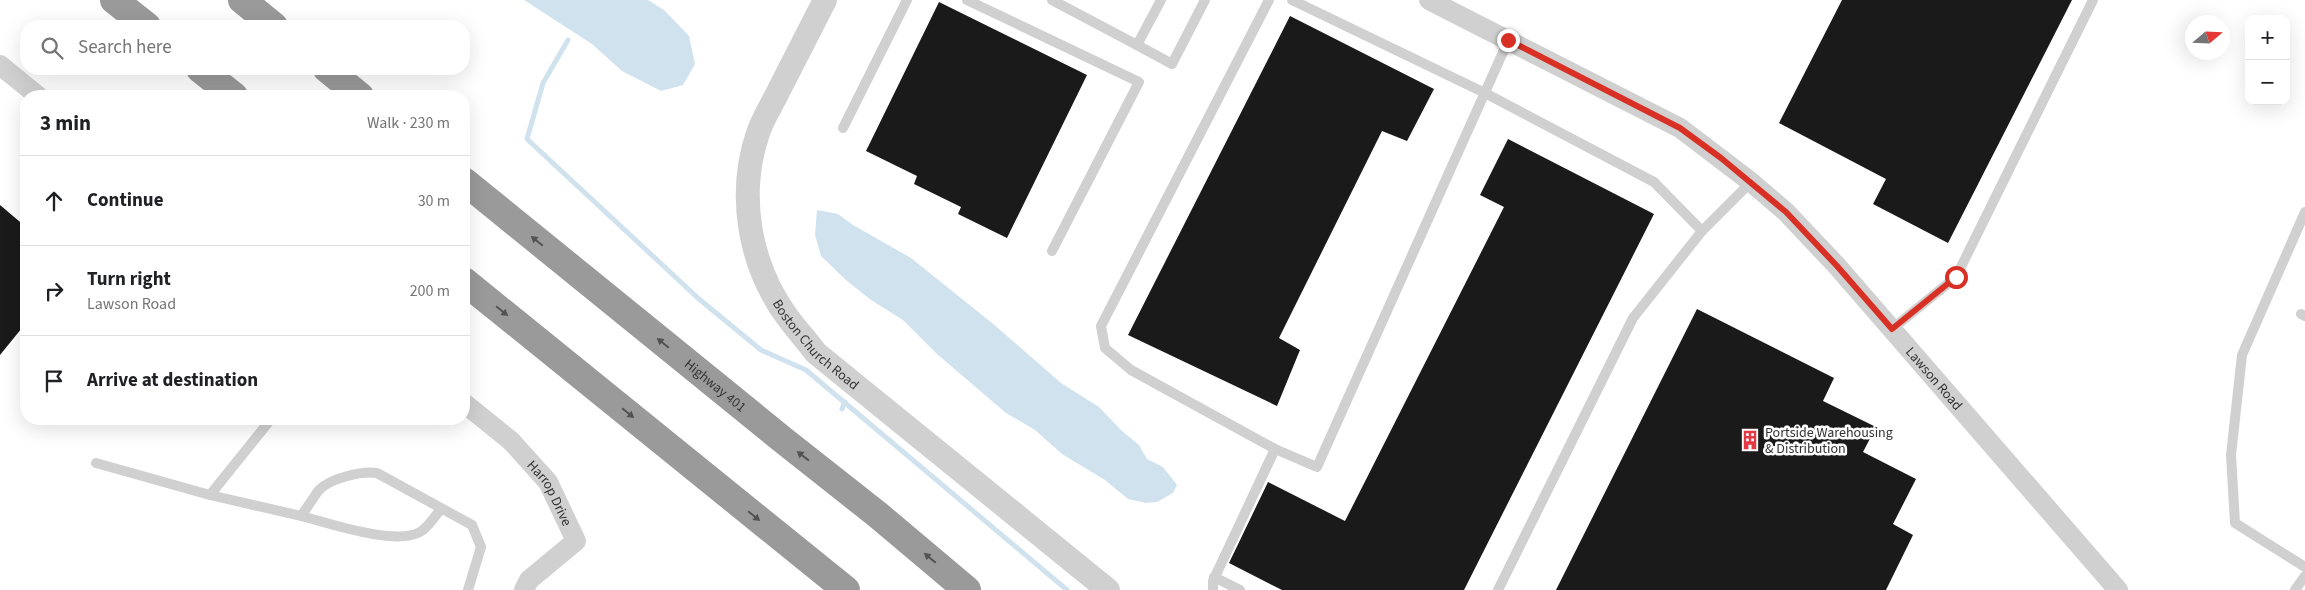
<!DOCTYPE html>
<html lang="en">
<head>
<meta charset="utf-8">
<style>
	:root { --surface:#fff; --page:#f2f2f2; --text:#202124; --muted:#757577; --line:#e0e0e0 }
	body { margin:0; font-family:"Source Sans 3",sans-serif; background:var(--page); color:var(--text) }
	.controls { position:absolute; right:15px; top:15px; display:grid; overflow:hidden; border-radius:10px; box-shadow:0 5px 20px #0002 }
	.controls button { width:45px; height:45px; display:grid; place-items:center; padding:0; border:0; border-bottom:1px solid var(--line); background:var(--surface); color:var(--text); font:25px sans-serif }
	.compass { position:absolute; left:2185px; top:15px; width:45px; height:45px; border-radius:50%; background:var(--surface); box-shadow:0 5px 20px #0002; rotate:71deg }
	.stop { position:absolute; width:15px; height:15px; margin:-11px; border:4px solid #d93025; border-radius:50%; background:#fff }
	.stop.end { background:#d93025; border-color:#fff; box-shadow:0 1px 5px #0008 }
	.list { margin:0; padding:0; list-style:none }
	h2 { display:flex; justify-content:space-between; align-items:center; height:65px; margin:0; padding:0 20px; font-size:21px }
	h2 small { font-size:16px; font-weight:400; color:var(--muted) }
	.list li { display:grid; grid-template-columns:32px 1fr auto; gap:15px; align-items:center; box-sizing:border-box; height:90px; padding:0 20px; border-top:1px solid var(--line) }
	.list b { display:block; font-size:19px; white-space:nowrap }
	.list p { margin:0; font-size:16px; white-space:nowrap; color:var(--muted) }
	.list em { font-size:16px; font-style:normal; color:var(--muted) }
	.icon { flex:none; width:28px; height:28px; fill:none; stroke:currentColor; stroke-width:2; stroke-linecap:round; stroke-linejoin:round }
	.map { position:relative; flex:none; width:2305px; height:590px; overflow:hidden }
	.search { position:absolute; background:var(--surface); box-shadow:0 5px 20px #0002; left:20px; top:20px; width:450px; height:55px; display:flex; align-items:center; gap:12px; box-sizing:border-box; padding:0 18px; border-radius:20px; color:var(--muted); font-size:19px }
	.panel { position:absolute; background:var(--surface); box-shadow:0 5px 20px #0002; left:20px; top:90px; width:450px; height:335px; border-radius:20px }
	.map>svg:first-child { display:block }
	.water { fill:#cfe2ee }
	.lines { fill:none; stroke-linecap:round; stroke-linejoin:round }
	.stream { stroke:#cfe2ee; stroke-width:5 }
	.building { fill:#1a1a1a }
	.service { stroke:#d0d0d0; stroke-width:10 }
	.minor { stroke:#d0d0d0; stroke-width:20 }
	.tertiary { stroke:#d0d0d0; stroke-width:24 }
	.motorway { stroke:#9a9a9a; stroke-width:28 }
	.oneway { fill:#525252 }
	.route { stroke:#d93025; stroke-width:6 }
	.labels { text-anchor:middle; stroke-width:5; stroke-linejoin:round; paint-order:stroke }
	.street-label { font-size:14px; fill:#333; stroke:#fff }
	.poi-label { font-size:14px; fill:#333; stroke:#fff; text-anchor:start }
</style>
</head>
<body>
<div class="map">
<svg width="2305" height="590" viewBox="0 0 2305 590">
	<rect width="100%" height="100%" fill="#fff"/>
	<g class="water">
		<polygon points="524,0 648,0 664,10 689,36 695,64 683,85 661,91 622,71 592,44"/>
		<polygon points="817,210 838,214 853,225 911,258 992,323 1061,383 1099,407 1121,430 1139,445 1147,459 1163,467 1177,485 1173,493 1157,502 1146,503 1128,499 1105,480 1062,454 1035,430 1006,413 937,354 903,320 871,300 846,280 821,256 815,235"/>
	</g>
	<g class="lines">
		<g class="stream">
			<polyline points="568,40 543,83 527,139 699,299 761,350 806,370 1067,590"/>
			<polyline points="842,409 845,402"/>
		</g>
	</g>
	<g class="building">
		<polygon points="1842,0 2072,0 1948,243 1873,204 1886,179 1779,123"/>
		<polygon points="939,2 1087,75 1007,238 958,214 961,207 914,184 917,176 866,151"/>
		<polygon points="1290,16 1434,89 1407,141 1382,131 1279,338 1300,350 1277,406 1128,335"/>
		<polygon points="1508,139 1654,214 1464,590 1282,590 1229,563 1268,482 1345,521 1504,207 1480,195"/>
		<polygon points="0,205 26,227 26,323 0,355"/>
		<polygon points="1697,309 1834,378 1823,401 1876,427 1863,452 1916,479 1893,524 1913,535 1886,590 1556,590"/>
	</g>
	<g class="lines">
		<g class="service">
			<polyline points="967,0 1139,82 1052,251"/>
			<polyline points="1052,0 1137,45 1161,0"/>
			<polyline points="1292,0 1485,93 1654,182 1702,231"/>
			<polyline points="1137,45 1172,64 1205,0"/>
			<polyline points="843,128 907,0"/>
			<polyline points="2305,212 2242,355 2231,455 2235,523 2305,567"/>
			<polyline points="2301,314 2305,316"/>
			<polyline points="1892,329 1956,277 2093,0"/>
			<polyline points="1275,449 1317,467 1508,41"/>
			<polyline points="96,463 210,495 271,419"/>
			<path d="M210 495 301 516C307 508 313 498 319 490 331 478 361 471 377 473L472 525 481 547 468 590"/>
			<path d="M301 516C329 523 395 546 420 532 429 527 434 517 441 509"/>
			<polyline points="1214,577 1240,590"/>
			<polyline points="1213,590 1213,581 1275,449 1131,370 1105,348 1101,326 1269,0"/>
			<polyline points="1498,590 1633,318 1702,231 1751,182"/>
			<polyline points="2295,590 2305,576"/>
		</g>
		<g class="minor">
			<path id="s1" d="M1429 0 1680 128 1751 182 1786 212 1837 266 2118 590"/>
			<polyline points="0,65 38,96"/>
			<path id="s2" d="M464 403 511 441 548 482 576 541 529 580 524 590"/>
		</g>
		<path class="tertiary" id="s3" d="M825 0C810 29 795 59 780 88 773 103 763 118 758 133 737 195 749 265 788 318 797 330 807 341 816 353L1108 590"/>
		<g class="motorway">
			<polyline points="114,0 147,26"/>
			<polyline points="242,0 274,26"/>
			<polyline points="200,69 234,96"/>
			<polyline points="327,69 360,96"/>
			<path id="s4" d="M464 181 783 440 878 515 967 590"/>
			<polyline points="464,281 846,590"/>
		</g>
	</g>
	<defs><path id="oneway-solid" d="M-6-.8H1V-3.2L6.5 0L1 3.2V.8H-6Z" transform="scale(1.25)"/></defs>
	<g class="oneway">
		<use href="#oneway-solid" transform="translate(537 241) rotate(-141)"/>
		<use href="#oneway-solid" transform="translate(502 311) rotate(39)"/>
		<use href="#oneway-solid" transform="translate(663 343) rotate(-141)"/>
		<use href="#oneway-solid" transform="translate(628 413) rotate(39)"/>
		<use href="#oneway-solid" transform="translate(803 456) rotate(-142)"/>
		<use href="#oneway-solid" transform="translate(754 516) rotate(39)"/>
		<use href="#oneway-solid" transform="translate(930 558) rotate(-140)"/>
	</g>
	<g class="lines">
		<polyline class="route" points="1508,40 1680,128 1721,158 1786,212 1837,266 1892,329 1956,277"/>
	</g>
	<defs>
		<symbol id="building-bare" viewBox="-9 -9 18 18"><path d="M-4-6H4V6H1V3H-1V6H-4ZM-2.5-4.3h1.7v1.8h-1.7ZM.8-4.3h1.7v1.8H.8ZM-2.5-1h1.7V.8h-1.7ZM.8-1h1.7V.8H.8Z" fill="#e63946" stroke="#fff" stroke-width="2.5" paint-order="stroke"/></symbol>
	</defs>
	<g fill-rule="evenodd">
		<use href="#building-bare" x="1736" y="426" width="28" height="28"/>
	</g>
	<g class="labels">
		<g class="street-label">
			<text dy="5" stroke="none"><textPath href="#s3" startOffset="382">Boston Church Road</textPath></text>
			<text dy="5" stroke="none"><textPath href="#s1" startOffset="640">Lawson Road</textPath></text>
			<text dy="5" stroke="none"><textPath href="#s4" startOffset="324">Highway 401</textPath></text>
			<text dy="5" stroke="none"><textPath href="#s2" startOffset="126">Harrop Drive</textPath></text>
		</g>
		<g class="poi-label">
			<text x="1765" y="437">Portside Warehousing<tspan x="1765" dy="16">&amp; Distribution</tspan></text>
		</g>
	</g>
</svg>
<div class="controls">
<button>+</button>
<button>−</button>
</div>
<svg class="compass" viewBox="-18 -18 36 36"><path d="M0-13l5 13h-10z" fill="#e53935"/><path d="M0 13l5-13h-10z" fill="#757577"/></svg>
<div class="stop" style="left:1956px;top:277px"></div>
<div class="stop end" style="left:1508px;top:40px"></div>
<div class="search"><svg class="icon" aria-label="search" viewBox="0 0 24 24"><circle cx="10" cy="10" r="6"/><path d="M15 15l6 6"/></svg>Search here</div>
<section class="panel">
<h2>3 min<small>Walk · 230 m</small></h2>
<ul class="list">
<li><svg class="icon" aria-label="ahead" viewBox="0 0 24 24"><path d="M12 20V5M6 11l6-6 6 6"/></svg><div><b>Continue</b></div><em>30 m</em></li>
<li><svg class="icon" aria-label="right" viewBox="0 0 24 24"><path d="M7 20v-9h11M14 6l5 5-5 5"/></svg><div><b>Turn right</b><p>Lawson Road</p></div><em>200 m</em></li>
<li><svg class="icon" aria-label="arrive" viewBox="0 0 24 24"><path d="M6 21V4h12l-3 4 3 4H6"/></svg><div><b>Arrive at destination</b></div></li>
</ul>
</section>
</div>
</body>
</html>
